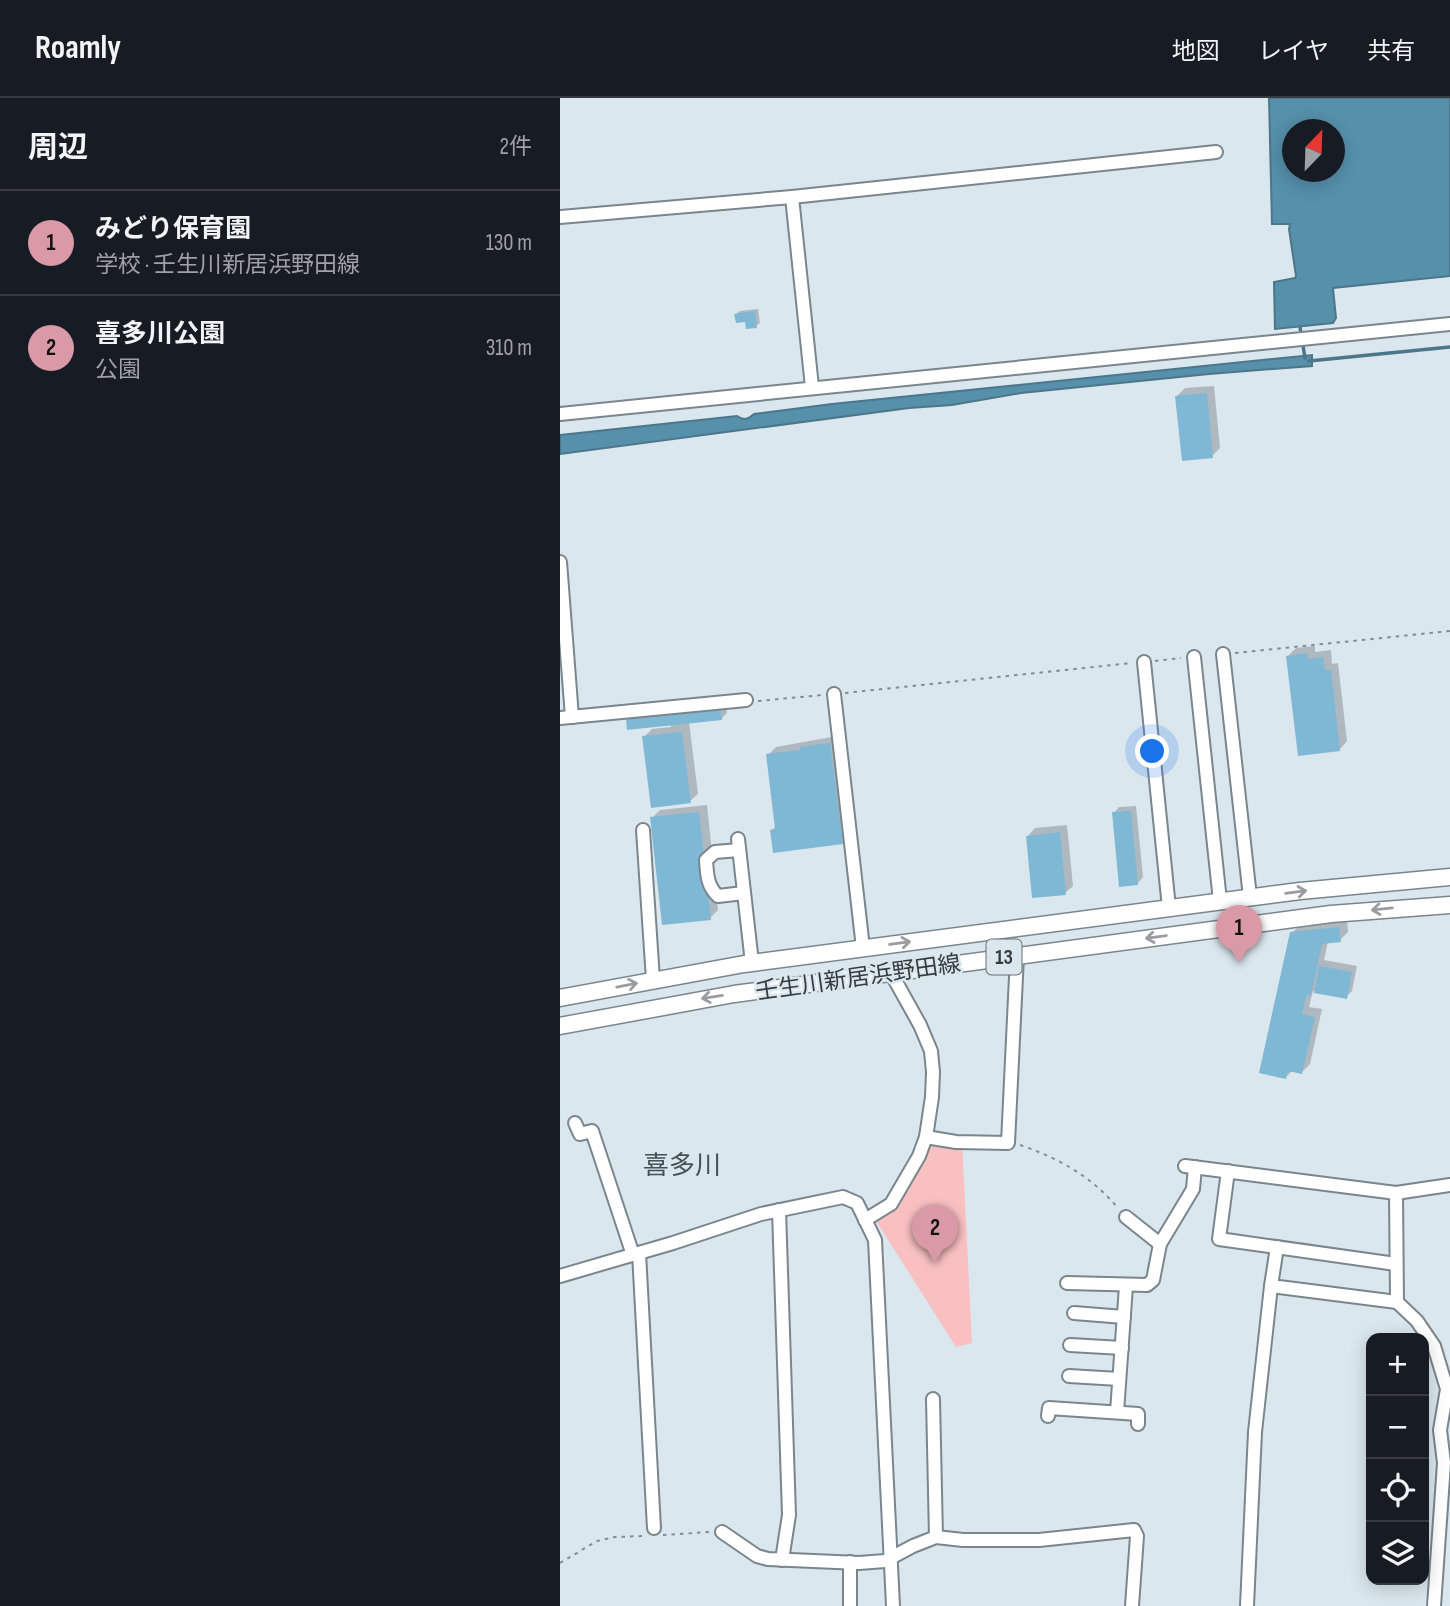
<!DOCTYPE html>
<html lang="ja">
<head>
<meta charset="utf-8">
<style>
	:root { --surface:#171b24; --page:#20242c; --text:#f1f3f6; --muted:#9ea1a6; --line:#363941; --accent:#d999a7 }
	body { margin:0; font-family:"Sofia Sans Condensed","Noto Sans JP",sans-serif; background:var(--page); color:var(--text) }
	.controls { position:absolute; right:21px; bottom:21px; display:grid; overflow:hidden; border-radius:14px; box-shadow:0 4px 18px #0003 }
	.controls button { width:63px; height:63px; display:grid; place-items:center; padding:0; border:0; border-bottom:2px solid var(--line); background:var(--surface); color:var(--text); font:35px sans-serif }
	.compass { position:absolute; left:722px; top:21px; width:63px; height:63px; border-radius:50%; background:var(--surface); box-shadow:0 4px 18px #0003; rotate:23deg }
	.you { position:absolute; left:593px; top:654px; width:24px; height:24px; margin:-18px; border:5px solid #fff; border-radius:50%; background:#1a73e8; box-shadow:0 0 0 10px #1a73e833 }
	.badge { display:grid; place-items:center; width:46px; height:46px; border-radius:50%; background:var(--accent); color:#111; font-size:23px; font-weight:700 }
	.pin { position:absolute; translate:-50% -58px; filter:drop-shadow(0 2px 4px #0008) }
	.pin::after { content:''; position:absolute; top:37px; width:24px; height:21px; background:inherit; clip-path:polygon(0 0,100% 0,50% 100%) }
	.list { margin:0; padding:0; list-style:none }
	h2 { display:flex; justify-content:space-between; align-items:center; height:91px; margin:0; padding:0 28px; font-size:30px }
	h2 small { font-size:23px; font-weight:400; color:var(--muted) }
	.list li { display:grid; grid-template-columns:46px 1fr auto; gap:21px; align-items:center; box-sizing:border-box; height:105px; padding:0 28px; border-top:2px solid var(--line) }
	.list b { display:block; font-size:26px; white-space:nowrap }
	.list p { margin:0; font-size:23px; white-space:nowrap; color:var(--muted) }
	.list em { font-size:23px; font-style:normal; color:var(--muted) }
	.icon { flex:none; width:38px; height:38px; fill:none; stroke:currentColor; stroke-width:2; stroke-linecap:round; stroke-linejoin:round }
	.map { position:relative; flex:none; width:890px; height:1508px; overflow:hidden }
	header { display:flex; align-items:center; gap:42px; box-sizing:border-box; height:98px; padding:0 35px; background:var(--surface); border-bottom:2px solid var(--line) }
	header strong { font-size:33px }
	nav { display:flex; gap:38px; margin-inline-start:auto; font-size:24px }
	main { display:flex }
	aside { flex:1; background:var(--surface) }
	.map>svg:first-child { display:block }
	.green { fill:#f9c0c2 }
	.water { fill:#5690ab; stroke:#4c768a; stroke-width:2; fill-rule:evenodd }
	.shadow { fill:#0003 }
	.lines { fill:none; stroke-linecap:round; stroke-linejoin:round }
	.stream { stroke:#4c768a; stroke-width:3.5 }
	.building { fill:#7eb8d5 }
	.minor-casing { stroke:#7a868c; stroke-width:16 }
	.major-casing { stroke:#7a868c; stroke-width:19 }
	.path { stroke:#838c90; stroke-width:2; stroke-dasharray:3.5 5; stroke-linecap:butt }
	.minor { stroke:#fff; stroke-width:12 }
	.major { stroke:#fff; stroke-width:16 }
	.oneway { stroke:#9a9d9e }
	.labels { text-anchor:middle; stroke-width:5; stroke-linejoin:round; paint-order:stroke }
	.shield { fill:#dbe7ee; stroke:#686f72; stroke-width:2 }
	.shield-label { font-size:21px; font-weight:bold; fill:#363b3d }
	.street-label { font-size:23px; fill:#363b3d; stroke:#dbe7ee }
	.quarter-label { font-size:26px; fill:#465156; stroke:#dbe7ee }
</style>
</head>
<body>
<header>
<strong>Roamly</strong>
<nav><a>地図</a><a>レイヤ</a><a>共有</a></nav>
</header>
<main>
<aside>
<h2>周辺<small>2件</small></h2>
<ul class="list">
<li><span class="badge">1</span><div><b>みどり保育園</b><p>学校 · 壬生川新居浜野田線</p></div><em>130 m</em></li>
<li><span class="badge">2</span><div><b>喜多川公園</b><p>公園</p></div><em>310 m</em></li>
</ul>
</aside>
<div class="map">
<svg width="890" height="1508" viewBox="0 0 890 1508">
	<rect width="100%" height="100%" fill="#dbe7ee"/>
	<polygon class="green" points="366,1039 402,1044 412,1245 396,1249 313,1118 331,1106"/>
	<g class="water">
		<path d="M709 0H890V178L773 190 776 220 773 225 715 231 714 184 735 180 736 178 729 131 730 126H712ZM732 32H774V74H732Z"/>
		<path d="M752 257V268L649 276 461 295 392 307 349 310 0 356V337L177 318C184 323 188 321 194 316L272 306Z"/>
	</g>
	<g class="shadow">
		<polygon points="198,211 200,225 196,228 176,216 180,213"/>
		<polygon points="654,288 660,350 652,358 617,298 625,290"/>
		<polygon points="755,548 755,554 771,552 772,566 778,565 787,643 780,651 728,558 736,550"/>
		<polygon points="165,603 167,615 161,621 129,624 138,696 130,703 84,639 92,631 111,629 110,626 68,621 74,615"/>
		<polygon points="277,638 290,737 282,745 212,732 217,728 208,657 216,649"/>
		<polygon points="147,707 158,812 150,820 92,720 100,712"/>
		<polygon points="576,708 583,779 578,785 554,715 559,709"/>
		<polygon points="507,727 513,788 505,795 468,738 475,730"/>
		<polygon points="787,822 788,834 780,842 768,843 764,862 797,868 792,893 786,899 753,893 749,909 762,911 750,966 742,974 733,972 726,979 732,835 740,827"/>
	</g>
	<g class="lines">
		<g class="stream">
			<polyline points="740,229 745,260"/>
			<polyline points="749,263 890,249"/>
		</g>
	</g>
	<g class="building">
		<polygon points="195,213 197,230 186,231 185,224 176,225 174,216"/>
		<polygon points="647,295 653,360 622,363 615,298"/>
		<polygon points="747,555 748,561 763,559 765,572 771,572 780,653 738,658 726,558"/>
		<polygon points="160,608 162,622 67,632 66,620 75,619 75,616"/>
		<polygon points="122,634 131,705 91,710 82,638"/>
		<polygon points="270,645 283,746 213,755 210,732 215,731 206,656 240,652 240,649"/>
		<polygon points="571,713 578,787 559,789 552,714"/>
		<polygon points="139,714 151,822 102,827 90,719"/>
		<polygon points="500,734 506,797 472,800 466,738"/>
		<polygon points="779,829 781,844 762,846 751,897 747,896 742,916 755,919 742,976 728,973 726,981 699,975 730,834"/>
		<polygon points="759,868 792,874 787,901 754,895"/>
	</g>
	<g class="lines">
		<defs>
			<g id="minor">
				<polyline points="232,99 252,289"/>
				<polyline points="0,119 232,99 656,54"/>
				<polyline points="0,316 890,226"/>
				<polyline points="0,464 12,619"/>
				<polyline points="663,556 690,799"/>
				<polyline points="634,559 660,803"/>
				<polyline points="584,564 609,810"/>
				<polyline points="274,596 303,850"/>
				<polyline points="0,620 186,602"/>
				<polyline points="83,732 93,882"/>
				<polyline points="178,741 192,865"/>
				<path d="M179 752 155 754 146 762C147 776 147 788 158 798L184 795"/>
				<polyline points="15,1025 20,1036 32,1033 73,1157"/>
				<polyline points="366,1039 396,1044 448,1045 457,858"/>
				<polyline points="625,1068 836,1095 890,1087"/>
				<polyline points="668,1073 659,1141 836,1166"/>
				<polyline points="219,1112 229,1417 222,1462"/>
				<polyline points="566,1119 600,1146"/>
				<polyline points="305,1122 331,1106 359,1058 366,1039 372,999 373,974 371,953 360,927 331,875"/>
				<polyline points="717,1149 711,1188 837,1204 836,1095"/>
				<polyline points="79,1155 94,1430"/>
				<polyline points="0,1178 113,1145 201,1116 283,1099 297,1105 315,1142 333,1508"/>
				<polyline points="507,1185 587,1187 593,1182 600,1146 633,1091 635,1069"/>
				<polyline points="837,1204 857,1223 874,1248 887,1291 880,1332 884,1365 874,1508"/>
				<polyline points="514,1215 564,1219"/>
				<polyline points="510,1247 562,1250"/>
				<polyline points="509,1278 559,1281"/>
				<polyline points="373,1301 376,1439"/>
				<polyline points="557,1314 566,1188"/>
				<polyline points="488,1318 489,1310 578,1316 578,1326"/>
				<polyline points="162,1434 197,1458 208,1461 299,1465 325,1463 353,1448 376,1439 403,1442 479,1442 574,1432 577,1438 572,1508"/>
				<polyline points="290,1464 290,1508"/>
				<polyline points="687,1508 695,1334 711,1188"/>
			</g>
			<g id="major">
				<polyline points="0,900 184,866 740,793 890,779"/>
				<polyline points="0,928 174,896 771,816 890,807"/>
			</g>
		</defs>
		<use href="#minor" class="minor-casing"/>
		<use href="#major" class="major-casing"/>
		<g class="path">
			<polyline points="675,555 890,533"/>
			<polyline points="595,563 621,560"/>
			<polyline points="285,595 572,565"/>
			<polyline points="198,603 262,597"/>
			<path d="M460 1047C498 1060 531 1078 557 1109"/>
			<polyline points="103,1437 150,1434"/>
			<polyline points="0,1465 37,1443 55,1439 84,1438"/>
		</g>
		<use href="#minor" class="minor"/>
		<use href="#major" class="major"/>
	</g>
	<defs><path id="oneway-shaft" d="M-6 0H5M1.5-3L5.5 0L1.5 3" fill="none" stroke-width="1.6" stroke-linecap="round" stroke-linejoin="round" transform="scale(1.75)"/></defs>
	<g class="oneway">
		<use href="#oneway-shaft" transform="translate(736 794) rotate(-7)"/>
		<use href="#oneway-shaft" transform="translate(822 811) rotate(174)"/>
		<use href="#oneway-shaft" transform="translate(596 839) rotate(172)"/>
		<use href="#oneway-shaft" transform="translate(340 845) rotate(-8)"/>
		<use href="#oneway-shaft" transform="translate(67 887) rotate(-11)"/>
		<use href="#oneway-shaft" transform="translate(152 899) rotate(171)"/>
	</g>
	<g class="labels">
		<rect class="shield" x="426.5" y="841.5" width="35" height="35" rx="5"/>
		<g class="shield-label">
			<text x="444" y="866">13</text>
		</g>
		<g class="street-label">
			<text transform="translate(298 879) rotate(-8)" y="8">壬生川新居浜野田線</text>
		</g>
		<g class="quarter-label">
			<text x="122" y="1076">喜多川</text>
		</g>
	</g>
</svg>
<div class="controls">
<button>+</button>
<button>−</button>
<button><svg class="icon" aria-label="locate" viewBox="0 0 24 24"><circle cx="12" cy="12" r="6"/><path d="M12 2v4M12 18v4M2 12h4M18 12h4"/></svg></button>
<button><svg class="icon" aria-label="layers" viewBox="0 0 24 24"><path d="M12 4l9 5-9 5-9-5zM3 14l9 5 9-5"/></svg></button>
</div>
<svg class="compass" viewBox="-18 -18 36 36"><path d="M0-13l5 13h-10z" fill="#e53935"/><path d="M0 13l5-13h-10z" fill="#9ea1a6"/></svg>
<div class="you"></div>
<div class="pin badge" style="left:679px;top:865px">1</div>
<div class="pin badge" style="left:375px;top:1165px">2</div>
</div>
</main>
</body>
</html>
